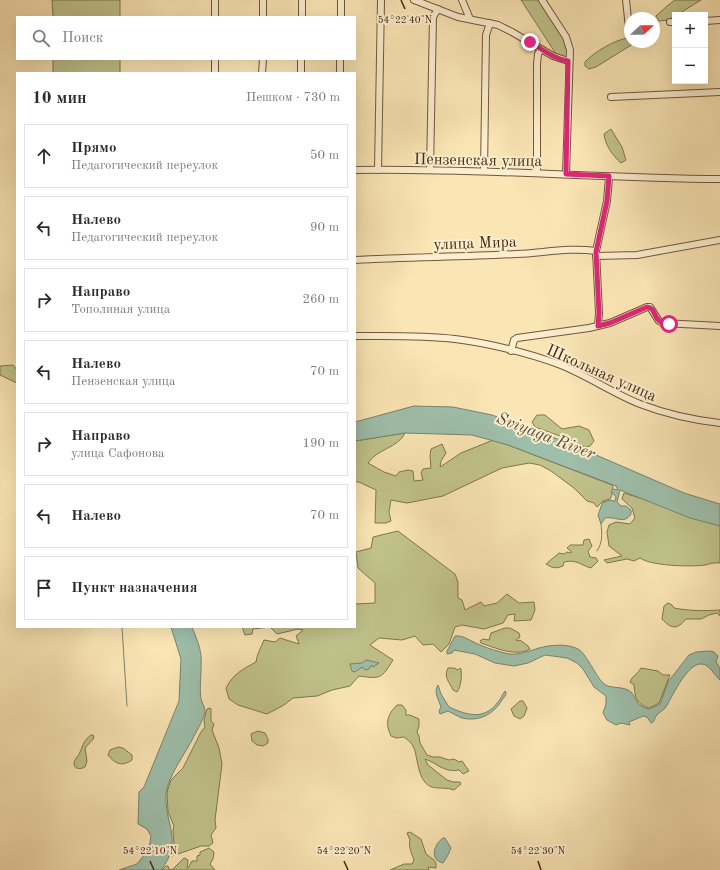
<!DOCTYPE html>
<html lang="ru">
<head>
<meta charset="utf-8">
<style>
	:root { --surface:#fff; --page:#f2f2f3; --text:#2b2b33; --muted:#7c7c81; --line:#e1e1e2 }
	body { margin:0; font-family:"Old Standard TT",serif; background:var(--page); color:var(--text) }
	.controls { position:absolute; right:12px; top:12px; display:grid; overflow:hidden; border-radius:0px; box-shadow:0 4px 16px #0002 }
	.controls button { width:36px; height:36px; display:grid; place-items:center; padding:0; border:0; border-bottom:1px solid var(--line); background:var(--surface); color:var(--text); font:20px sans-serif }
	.compass { position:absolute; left:624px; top:12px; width:36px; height:36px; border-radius:50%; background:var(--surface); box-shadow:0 4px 16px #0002; rotate:69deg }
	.stop { position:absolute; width:12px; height:12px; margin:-9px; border:3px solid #db2777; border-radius:50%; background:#fff }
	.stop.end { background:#db2777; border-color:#fff; box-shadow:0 1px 4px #0008 }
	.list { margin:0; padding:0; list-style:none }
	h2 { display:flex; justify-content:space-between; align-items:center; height:52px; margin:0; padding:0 16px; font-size:17px }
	h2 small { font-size:13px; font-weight:400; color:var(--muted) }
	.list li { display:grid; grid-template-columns:26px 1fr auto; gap:12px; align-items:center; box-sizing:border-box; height:64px; margin:0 8px 8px; padding:0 8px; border:1px solid var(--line); border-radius:0px }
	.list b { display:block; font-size:15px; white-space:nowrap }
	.list p { margin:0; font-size:13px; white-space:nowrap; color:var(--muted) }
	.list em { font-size:13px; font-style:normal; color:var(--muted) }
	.icon { flex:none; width:22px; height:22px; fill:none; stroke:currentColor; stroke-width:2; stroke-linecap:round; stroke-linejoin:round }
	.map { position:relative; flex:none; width:720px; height:870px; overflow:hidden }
	.search { position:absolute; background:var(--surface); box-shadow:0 4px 16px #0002; left:16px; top:16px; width:340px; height:44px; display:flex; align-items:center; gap:10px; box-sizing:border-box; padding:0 14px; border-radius:0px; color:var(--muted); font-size:15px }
	.panel { position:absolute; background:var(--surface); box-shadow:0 4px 16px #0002; left:16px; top:72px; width:340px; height:556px; border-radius:0px }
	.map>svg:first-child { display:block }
	.green { fill:#c1c38c; stroke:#83764e }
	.water { fill:#9ebfab; stroke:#7a836d }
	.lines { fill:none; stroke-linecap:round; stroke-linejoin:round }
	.stream { stroke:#7a836d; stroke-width:1 }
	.minor-casing { stroke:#72573a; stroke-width:8 }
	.minor { stroke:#fceecf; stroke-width:6 }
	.route { stroke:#db2777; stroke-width:5 }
	.ticks { fill:none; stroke:#452811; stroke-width:1.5 }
	.labels { text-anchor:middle; stroke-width:4; stroke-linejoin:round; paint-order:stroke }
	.street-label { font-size:16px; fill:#452811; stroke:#fceecf }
	.water-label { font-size:17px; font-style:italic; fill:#5b4e38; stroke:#fceecf }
	.ticks-label { font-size:10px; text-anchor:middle; fill:#452811; stroke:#fceecf; stroke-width:4; stroke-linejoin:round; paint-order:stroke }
</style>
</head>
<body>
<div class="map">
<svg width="720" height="870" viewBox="0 0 720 870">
	<rect width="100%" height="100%" fill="#fae5b5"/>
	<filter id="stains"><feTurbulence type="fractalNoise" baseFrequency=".005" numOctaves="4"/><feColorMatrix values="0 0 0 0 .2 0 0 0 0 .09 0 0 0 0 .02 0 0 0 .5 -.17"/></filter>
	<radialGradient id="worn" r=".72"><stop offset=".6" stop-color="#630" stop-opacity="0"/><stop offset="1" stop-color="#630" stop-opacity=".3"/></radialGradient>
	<g class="green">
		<polygon points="52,0 120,0 120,17 53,17"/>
		<polygon points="521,0 540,0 572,51 569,58 558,57"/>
		<polygon points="675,0 701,0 677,15 675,15 669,20 659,21 656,16 667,6"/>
		<path d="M630 36V42H636L596 67 589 69 585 66V62C594 52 616 39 629 38Z"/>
		<rect x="53" y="59" width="67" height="14"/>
		<path d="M611 129 622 147 626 160 621 163C613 156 605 145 604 134Z"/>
		<polygon points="13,365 17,370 17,383 0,375 0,366"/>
		<polygon points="537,415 545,415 562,429 579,426 589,430 594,441 590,446 585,447 563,437 535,427 532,422"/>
		<path d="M405 433C398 448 377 449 368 463L384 472 396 476 399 472 408 470 413 471 414 481 423 480 421 473 423 469 431 468 430 456 431 449 442 444 446 453 441 461 440 467 461 453 493 440 508 445 612 485 613 487 612 492V495L610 499 603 501 597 507 594 503 587 501 574 488 551 471 540 465 529 463 502 468 443 496 407 503 391 500 389 512 391 521 386 523H375L376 490 359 482H355V441Z"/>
		<path d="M624 493 712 521 720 523V563C714 562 710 564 705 565 691 567 651 566 640 558L634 561 627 559 607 563 604 560 622 556 609 546 607 532 609 525 616 522 630 524 635 518 632 508 622 499Z"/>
		<path d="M398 531 455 574 458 582V598L462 600 465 610 481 602 484 606 497 603 507 594 519 603 534 602 535 610 531 620 514 621 515 614 508 615 503 623 484 629 462 625 455 627 449 644 441 652 433 644 423 645 415 636 402 640 379 638 370 645 393 660C381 679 381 679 359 676L350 686 332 690 317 696 293 698 284 705 267 714 238 705 229 699 226 688C233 674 243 669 256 662 257 653 261 648 264 640L275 642 280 638 299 644 296 636 303 630 298 629 277 634 270 627 253 629 252 634 245 635 242 627H355V604L375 603V583L358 568 356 552 371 548 373 537Z"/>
		<path d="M589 539 592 546 588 551 590 557 596 558 598 561 591 568C580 565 577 559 564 562L563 566C556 569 552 568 546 564L559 553 564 554 567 552 571 553V551L567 548 570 545H583L584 540Z"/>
		<path d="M668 603 672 605 674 608C690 611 704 611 720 610V616L717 613 709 615 701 619H686C677 630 671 629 662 619L664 606Z"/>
		<path d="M505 628H510L519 633 520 637 516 640 517 641 520 640 528 646 530 649C516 657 495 648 481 643L480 641 483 639 489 640 491 633Z"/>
		<path d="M448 668H454L458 670 460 668 461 669C462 676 461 687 457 692L453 690C450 683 443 677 448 668Z"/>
		<path d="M641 668 658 671 663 675H670L659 703 649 708C636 704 635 697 634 685L630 682C632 676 638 674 641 668Z"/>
		<polygon points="520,701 523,701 527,708 524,716 520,719 514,716 511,709"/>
		<path d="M397 705H402L406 710V715H410L419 719V726L417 732 419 736 420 743 427 755 433 757H440L449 760 454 759 459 762 462 761 469 771 463 774 459 770C444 773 437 763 425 759L428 765 447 780 453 782H460L461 784 454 790C446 787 439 789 432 787 418 783 418 759 414 748 412 743 408 740 404 737L396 738 391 736C385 723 387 715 397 705Z"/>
		<polygon points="210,708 211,709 211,721 214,724 212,730 219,748 222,764 215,820 216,828 211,835 213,843 209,846 201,846 172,856 171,855 174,845 173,830 174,826 168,812 167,792 171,780 183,768 201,732 205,727 204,720 207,709"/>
		<polygon points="258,731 265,733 268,739 268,743 263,746 257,745 252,741 251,734"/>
		<path d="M91 735H93L94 738 85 748 87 761 85 767C81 769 75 770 74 764 74 759 78 757 80 752 83 745 84 740 91 735Z"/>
		<path d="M118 747 123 748 132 755V760C122 767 115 764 108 755L110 750Z"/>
		<path d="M410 832 421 839 426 854 434 860 436 863V868L428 867 429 870H390L404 864H412L414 860C412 854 408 847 410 840L407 833Z"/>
		<polygon points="209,848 214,852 213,859 210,864 215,870 162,870 166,866 168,866 169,869 172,870 184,858 188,860 187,868 188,868 192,861 197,861 197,856 200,855 200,852"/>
	</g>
	<g class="water">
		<path d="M414 406 453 407 492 415 566 442 684 493 720 504V526L690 518 620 490 617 502 621 506H626L631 510V514C624 525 616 516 605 518L601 524 598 515C600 511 601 505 603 502L611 500 613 501H615L616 497 611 491 613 489 618 490 616 486 508 445 472 435 405 433 355 441V422Z"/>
		<path d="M171 627H192C196 637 200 646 201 656 202 670 199 685 201 699 202 703 205 707 205 711 205 716 197 731 194 736 186 753 168 775 166 794 164 824 184 840 161 870H119L137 864 149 849 151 836 147 829 138 824 139 792 144 787 179 701 181 659Z"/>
		<path d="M455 636C464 635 472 642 480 645 489 649 500 652 509 654 520 655 529 651 539 648 551 645 566 643 578 649 586 653 595 675 603 683 609 689 620 686 628 690 638 695 632 705 649 709L660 704 668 682 689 655 696 652 710 651 714 652 718 656 716 662 720 668V680C715 676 709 664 702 664 688 662 673 695 667 705 665 710 659 712 656 716 654 720 655 721 651 723L647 717 643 716 629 722 630 725 621 723 616 725 607 720 603 713 606 704V696L594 687 583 669 577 663 567 658 545 655 528 663 514 666 495 663 475 654 454 650 452 653 447 654V651Z"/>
		<polygon points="366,660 379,663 373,667 371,665 369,669 366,670 362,667 355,672 352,671 350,664 362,663"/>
		<path d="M438 685 441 694 449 707C467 715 484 721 498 702 501 699 502 695 505 691L506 692C506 696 504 697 502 700 494 714 479 722 462 718 457 716 452 713 448 711L440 714 439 711 441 707C439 700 433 692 438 685Z"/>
		<path d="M443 838H445L451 848 448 855 443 863C429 860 434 844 443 838Z"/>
	</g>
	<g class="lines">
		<g class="stream">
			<path d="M597 551C603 542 602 534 601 524"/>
			<polyline points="122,627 127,706"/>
		</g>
		<defs>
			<g id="minor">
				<polyline points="215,0 215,17"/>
				<polyline points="414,0 458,17 498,25 512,32 553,56 568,61"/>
				<polyline points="462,0 470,19"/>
				<polyline points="542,0 566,37 570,50 566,174"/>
				<polyline points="626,0 630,37"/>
				<polyline points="263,17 263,0"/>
				<polyline points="302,17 302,0"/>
				<polyline points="341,17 341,0"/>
				<polyline points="705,21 720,20"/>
				<polyline points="670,22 675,22"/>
				<polyline points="215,59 215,73"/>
				<polyline points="262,73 263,59"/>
				<polyline points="301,73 301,59"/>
				<polyline points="340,73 340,59"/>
				<polyline points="611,97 720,92"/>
				<path d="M355 170C477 168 598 178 720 179"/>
				<polyline points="378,170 381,0"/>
				<polyline points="430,170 433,17 438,9"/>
				<polyline points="484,171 486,35 490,23"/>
				<polyline points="537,173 537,64 538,54 541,49"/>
				<polyline points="596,256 637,255 720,240"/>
				<path d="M355 260C409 257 463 257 517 254 543 253 569 247 596 251"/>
				<polyline points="598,326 599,313 596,251 607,201 609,177"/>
				<path d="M355 336C388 336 422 335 455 339 488 343 528 353 558 364 587 375 612 393 640 404 666 414 693 420 720 423"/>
				<polyline points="511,351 514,340 517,338 589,328 610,323 647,307 650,307 659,321 663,323 720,326"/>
			</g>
		</defs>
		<use href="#minor" class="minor-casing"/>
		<use href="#minor" class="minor"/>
	</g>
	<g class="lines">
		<path class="route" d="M530 42C542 49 554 59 568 61L566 174 609 176 607 201 596 252 599 313 598 326 610 323 647 307C658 308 651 323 669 324"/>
	</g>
	<path class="ticks" d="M401 0 405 9M150 861 154 870M344 861 348 870M538 861 541 870"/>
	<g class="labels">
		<g class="street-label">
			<text transform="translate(478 159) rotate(1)" y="6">Пензенская улица</text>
			<text transform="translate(475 242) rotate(-2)" y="6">улица Мира</text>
			<text transform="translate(602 372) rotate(24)" y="6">Школьная улица</text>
		</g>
		<g class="water-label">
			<text transform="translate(546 435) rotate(21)" y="6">Sviyaga River</text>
		</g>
	</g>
	<g class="ticks-label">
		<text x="405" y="23">54°22'40"N</text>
		<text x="150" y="854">54°22'10"N</text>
		<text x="344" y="854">54°22'20"N</text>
		<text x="538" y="854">54°22'30"N</text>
	</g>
	<rect width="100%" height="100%" filter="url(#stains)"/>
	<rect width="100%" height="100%" fill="url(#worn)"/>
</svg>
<div class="controls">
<button>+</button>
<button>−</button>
</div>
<svg class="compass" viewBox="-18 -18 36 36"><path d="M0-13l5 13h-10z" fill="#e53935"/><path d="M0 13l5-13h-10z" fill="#7c7c81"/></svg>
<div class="stop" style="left:669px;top:324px"></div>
<div class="stop end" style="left:530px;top:42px"></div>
<div class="search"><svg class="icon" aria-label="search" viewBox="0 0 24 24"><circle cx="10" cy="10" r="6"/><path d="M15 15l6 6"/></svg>Поиск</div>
<section class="panel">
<h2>10 мин<small>Пешком · 730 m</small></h2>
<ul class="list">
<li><svg class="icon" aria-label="ahead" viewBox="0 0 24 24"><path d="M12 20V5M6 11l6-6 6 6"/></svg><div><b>Прямо</b><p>Педагогический переулок</p></div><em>50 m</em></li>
<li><svg class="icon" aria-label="left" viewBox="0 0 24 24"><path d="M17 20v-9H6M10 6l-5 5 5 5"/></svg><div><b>Налево</b><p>Педагогический переулок</p></div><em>90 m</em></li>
<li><svg class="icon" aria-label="right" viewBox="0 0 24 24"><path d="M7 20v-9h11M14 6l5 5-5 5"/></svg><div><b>Направо</b><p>Тополиная улица</p></div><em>260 m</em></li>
<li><svg class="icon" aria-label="left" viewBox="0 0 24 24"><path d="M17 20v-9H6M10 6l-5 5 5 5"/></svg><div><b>Налево</b><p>Пензенская улица</p></div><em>70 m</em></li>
<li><svg class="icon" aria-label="right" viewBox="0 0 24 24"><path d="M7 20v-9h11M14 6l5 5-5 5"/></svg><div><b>Направо</b><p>улица Сафонова</p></div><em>190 m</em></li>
<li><svg class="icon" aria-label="left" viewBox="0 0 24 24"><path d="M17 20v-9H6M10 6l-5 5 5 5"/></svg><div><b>Налево</b></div><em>70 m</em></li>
<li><svg class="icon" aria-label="arrive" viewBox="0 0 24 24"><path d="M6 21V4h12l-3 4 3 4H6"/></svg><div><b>Пункт назначения</b></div></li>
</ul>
</section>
</div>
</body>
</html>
